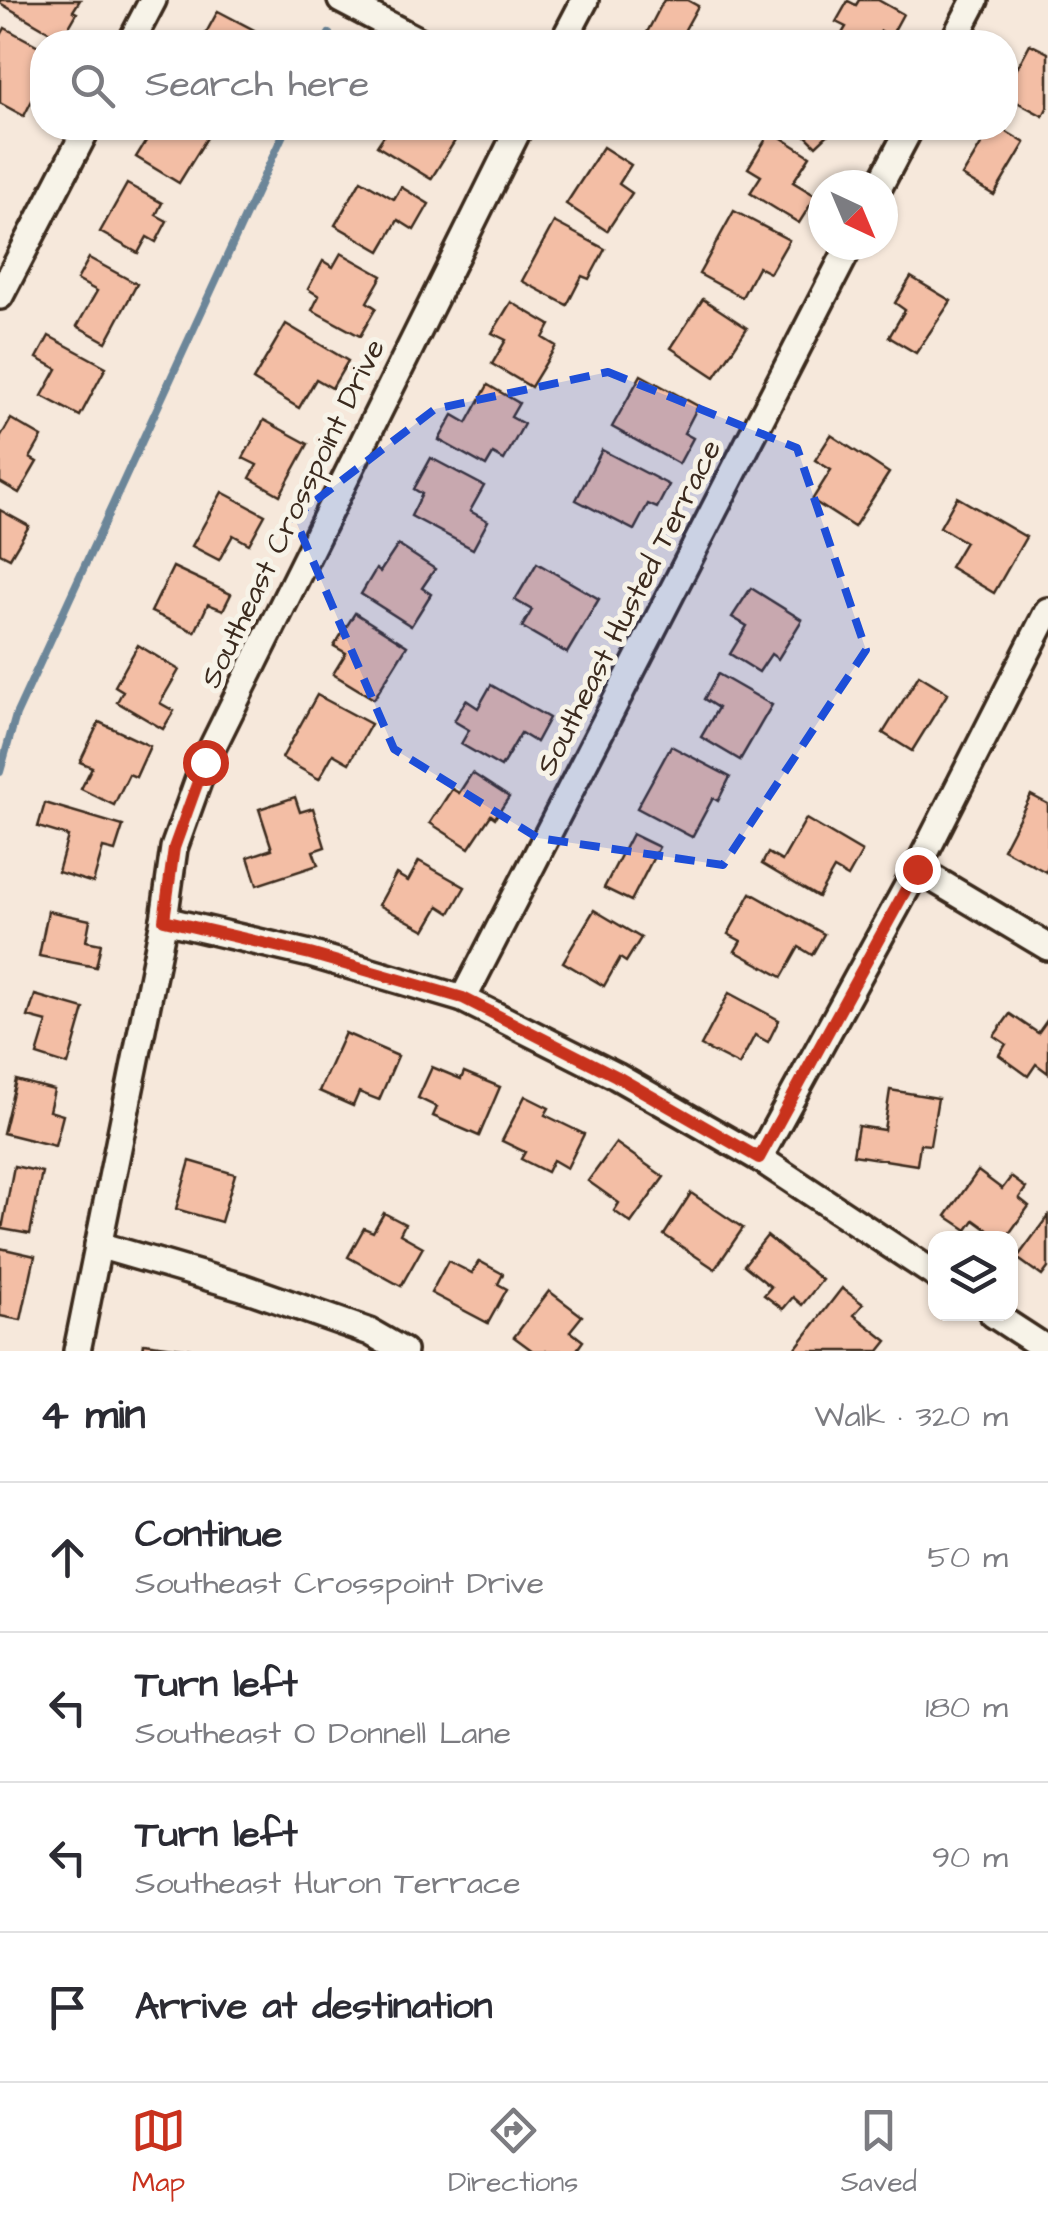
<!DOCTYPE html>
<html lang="en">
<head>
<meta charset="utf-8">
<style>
	:root { --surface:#fff; --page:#f2f2f3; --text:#2b2b33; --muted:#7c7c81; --line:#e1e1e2; --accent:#c8321e }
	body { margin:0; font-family:"Architects Daughter",sans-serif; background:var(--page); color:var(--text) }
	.controls { position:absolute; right:30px; bottom:30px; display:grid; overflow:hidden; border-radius:20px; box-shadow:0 2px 8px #0004 }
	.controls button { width:90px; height:90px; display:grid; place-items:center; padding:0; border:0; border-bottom:2px solid var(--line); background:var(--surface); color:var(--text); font:50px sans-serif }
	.compass { position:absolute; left:808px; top:170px; width:90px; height:90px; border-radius:50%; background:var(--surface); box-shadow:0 2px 8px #0004; rotate:136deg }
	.stop { position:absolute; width:30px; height:30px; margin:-22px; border:8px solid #c8321e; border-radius:50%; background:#fff }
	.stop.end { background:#c8321e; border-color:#fff; box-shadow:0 2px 10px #0008 }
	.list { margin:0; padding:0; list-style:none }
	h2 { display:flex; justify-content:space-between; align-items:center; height:130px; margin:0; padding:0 40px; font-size:42px }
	h2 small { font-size:32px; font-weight:400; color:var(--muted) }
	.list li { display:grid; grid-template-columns:65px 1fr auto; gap:30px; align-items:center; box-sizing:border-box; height:150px; padding:0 40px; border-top:2px solid var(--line) }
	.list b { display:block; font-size:38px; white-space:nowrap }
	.list p { margin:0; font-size:32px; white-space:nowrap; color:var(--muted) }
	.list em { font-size:32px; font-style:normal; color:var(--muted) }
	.icon { flex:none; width:55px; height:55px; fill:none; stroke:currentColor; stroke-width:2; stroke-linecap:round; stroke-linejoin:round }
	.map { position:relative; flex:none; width:1048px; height:1351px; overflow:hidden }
	.search { position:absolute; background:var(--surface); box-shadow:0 2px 8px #0004; left:30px; right:30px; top:30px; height:110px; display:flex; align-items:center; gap:25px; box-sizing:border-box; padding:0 35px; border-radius:40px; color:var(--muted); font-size:38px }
	.sheet { height:730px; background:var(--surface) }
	nav { display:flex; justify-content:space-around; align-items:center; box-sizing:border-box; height:140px; border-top:2px solid var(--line); background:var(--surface); font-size:28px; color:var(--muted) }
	nav a { display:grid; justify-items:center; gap:5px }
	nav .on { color:var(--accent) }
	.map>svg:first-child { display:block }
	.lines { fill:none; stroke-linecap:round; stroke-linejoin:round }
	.stream { stroke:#6c8699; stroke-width:8 }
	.building { fill:#f3bea5; stroke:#3b2a1e; stroke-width:2.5 }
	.minor-casing { stroke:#3b2a1e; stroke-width:32 }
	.minor { stroke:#f7f3e8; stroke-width:25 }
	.route { stroke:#c8321e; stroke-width:12 }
	.marked { fill:#1d4ed8; fill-opacity:0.2; stroke:#1d4ed8; stroke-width:8; stroke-dasharray:20 12; stroke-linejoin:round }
	.labels { text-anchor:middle; stroke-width:10; stroke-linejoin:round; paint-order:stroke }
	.street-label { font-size:30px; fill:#3b2a1e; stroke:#f7f3e8 }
</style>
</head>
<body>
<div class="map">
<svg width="1048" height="1351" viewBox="0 0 1048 1351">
	<rect width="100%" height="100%" fill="#f6e8db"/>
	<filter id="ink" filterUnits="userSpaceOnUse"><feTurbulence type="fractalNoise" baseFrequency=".01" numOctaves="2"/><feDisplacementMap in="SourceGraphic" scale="20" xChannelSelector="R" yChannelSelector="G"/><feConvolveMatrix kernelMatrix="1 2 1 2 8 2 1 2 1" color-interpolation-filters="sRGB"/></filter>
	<g filter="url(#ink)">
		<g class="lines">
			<g class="stream">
				<polyline points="325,42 329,34"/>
				<polyline points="0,772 16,715 286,128"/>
			</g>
		</g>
		<g class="building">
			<polygon points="0,0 80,0 73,11 77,13 62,39 0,3"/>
			<polygon points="664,0 687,0 698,6 678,42 642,42"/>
			<polygon points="859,0 878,0 903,14 891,36 881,31 875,42 837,42 846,27 836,22 848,1 856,5"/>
			<polygon points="218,11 277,42 201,42"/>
			<polygon points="5,28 42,48 42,81 24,116 0,103 0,37"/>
			<polygon points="1030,44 1048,53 1048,106 1043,116 1006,96 1006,89"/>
			<polygon points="154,128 213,128 179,183 136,157"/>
			<polygon points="389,128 463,128 431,179 377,146"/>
			<polygon points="798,128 835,128 816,146"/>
			<polygon points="991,128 1000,128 1025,143 994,195 962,176"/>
			<polygon points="771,131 810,156 793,182 816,196 799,223 750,193 761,176 748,168"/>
			<polygon points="603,147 631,165 619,184 632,193 607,231 566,204"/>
			<polygon points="361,180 394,199 401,187 429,204 414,230 398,220 380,251 335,225"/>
			<polygon points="127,184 162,203 156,215 167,221 156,242 147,237 138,253 100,232"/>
			<polygon points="734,211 789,240 770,273 758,267 742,297 699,274"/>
			<polygon points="554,222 605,249 589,279 582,276 567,305 522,281"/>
			<polygon points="341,253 382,276 367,302 376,308 360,336 312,310 319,296 308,289 323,261 333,267"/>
			<polygon points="89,258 137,284 106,342 77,326 97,291 77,280"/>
			<polygon points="911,277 951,301 916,353 889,337 905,310 895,303"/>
			<polygon points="703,299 747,328 715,377 671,348"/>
			<polygon points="511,302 550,325 543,338 556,346 531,387 492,364 506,340 492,333"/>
			<polygon points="286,324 348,361 332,388 316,379 299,408 253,380"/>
			<polygon points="49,336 106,367 80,416 42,396 57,369 37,358"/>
			<polygon points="641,375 698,406 684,433 693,438 679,464 612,427"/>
			<polygon points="488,385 519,403 511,417 524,424 504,460 493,454 486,466 439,440 453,415 467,423"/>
			<polygon points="11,419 42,437 30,458 37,462 19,493 0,482 0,438"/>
			<polygon points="264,420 308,444 280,495 250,478 257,465 243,458"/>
			<polygon points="831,435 889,473 854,527 812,500 831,470 815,460"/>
			<polygon points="602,450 669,485 657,508 648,504 634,530 576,500"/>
			<polygon points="431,458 484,486 470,511 488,521 473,549 411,516 422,494 414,489"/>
			<polygon points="222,492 265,515 249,544 233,535 219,560 192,546"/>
			<polygon points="957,497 1026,537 994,593 950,567 965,542 940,527"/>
			<polygon points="0,510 29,526 10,558 0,553"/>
			<polygon points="398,545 435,569 422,588 431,594 411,626 361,594 376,569 380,572"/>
			<polygon points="537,563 599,599 567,653 522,627 532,610 515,600"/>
			<polygon points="173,567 231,594 223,610 208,604 195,632 151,612"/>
			<polygon points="751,588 802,620 778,659 771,654 759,672 730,654 747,626 732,617"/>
			<polygon points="355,613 407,646 374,699 333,674 346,653 334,646"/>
			<polygon points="138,645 179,670 160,703 174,711 163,729 117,702 123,691 115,686"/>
			<polygon points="718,674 772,705 740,760 701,737 718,708 704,699"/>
			<polygon points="919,675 948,693 912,751 883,733"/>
			<polygon points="491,685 549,718 536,742 521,733 501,767 461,744 469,730 454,721 466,700 478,708"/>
			<polygon points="317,695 371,724 349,763 333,754 319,779 282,758"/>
			<polygon points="99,722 150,746 136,777 129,774 114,805 81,789 92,767 80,762"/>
			<polygon points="671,746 730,777 718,801 713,798 692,837 637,808"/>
			<polygon points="472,773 509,797 495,818 491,815 469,848 430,823 452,789 459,793"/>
			<polygon points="1031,795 1048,804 1048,867 1046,872 1003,849"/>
			<polygon points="295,797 300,812 313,808 325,847 313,851 318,865 257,885 248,857 272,849 259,809"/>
			<polygon points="45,803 123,826 115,851 103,848 93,883 58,872 68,836 38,827"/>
			<polygon points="806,819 862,852 848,877 834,869 818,897 762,864 768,853 782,861"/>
			<polygon points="632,834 659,847 631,901 604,888"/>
			<polygon points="419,861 465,887 450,913 439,906 425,930 379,905 396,874 408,881"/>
			<polygon points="751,893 824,934 812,955 799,947 782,977 735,951 741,941 728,934"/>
			<polygon points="594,910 641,938 626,962 620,958 604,986 563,962"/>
			<polygon points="48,911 90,920 86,941 101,944 96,967 39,956"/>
			<polygon points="729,993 779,1020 768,1042 755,1035 739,1065 701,1046"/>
			<polygon points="35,995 84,1009 68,1065 37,1055 47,1022 28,1017"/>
			<polygon points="1010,1014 1038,1033 1048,1019 1048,1073 1036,1064 1028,1076 999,1055 1006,1044 994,1036"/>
			<polygon points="345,1033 398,1056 379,1100 359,1092 353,1106 319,1091"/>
			<polygon points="432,1067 461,1079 464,1072 500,1087 479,1136 433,1116 437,1107 418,1098"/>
			<polygon points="16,1080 54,1090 49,1111 63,1115 55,1146 3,1133"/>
			<polygon points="890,1090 938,1098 930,1145 920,1144 917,1165 853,1155 858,1126 884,1130"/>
			<polygon points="525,1096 549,1108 545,1115 584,1134 567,1168 553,1160 547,1172 521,1159 525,1152 502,1141"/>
			<polygon points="616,1143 664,1177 631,1223 614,1211 619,1203 588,1181"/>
			<polygon points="190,1161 235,1174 221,1222 176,1209"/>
			<polygon points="14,1166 42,1172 30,1234 2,1229"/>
			<polygon points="978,1171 1002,1189 1011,1177 1026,1188 1019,1198 1029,1206 1006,1238 999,1238 974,1220 967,1230 946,1216"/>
			<polygon points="691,1193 743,1228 715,1269 664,1235"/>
			<polygon points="384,1213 405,1224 400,1234 423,1247 401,1286 348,1257 364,1228 373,1232"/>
			<polygon points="1048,1216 1048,1268 1042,1276 1017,1258"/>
			<polygon points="767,1236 822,1280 802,1305 793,1297 783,1309 764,1295 771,1287 744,1265"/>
			<polygon points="0,1248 35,1256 21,1320 0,1316"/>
			<polygon points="448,1261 472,1273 479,1261 503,1274 498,1284 507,1289 488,1323 431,1293"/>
			<polygon points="842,1288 863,1304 854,1315 887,1341 879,1351 798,1351 795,1349"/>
			<polygon points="549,1291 582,1316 570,1331 583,1341 576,1351 533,1351 514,1337"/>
			<polygon points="144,1343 205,1351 143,1351"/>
		</g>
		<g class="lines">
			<defs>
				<g id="minor">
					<polyline points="341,0 421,42"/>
					<polyline points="131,42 153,0"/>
					<polyline points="563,42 585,0"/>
					<polyline points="953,42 975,0"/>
					<polyline points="880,185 910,128"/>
					<polyline points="0,296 87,128"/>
					<polyline points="917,869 1048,947"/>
					<polyline points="164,920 310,954 463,999 616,1076 759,1158 936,1275"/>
					<polyline points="463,999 850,245"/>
					<polyline points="759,1158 917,869 1048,611"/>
					<polyline points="98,1245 242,1287 370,1332 403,1351"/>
					<polyline points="993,1314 1048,1350"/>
					<polyline points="77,1351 164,920 174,848 205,762 519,128"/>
				</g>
			</defs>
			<use href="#minor" class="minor-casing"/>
			<use href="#minor" class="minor"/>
		</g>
	</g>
	<g class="lines" filter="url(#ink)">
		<polyline class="route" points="205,762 174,848 164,920 310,954 463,998 616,1076 759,1158 917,869"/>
	</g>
	<path class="marked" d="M608 372 797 448 866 650 723 865 538 838 394 749 294 517 435 409Z"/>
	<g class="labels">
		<g class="street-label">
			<text transform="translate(292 513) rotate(-64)" y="10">Southeast Crosspoint Drive</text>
			<text transform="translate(628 607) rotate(-63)" y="10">Southeast Husted Terrace</text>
		</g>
	</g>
</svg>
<div class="controls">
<button><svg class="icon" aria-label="layers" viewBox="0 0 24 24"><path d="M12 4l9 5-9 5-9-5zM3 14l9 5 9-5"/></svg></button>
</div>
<svg class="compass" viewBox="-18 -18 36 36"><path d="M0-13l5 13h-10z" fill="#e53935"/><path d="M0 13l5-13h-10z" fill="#7c7c81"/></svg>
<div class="stop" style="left:205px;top:762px"></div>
<div class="stop end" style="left:917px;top:869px"></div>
<div class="search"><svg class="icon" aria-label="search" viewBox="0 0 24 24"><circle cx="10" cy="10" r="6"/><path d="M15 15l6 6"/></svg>Search here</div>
</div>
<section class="sheet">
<h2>4 min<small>Walk · 320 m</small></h2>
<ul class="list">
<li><svg class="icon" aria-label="ahead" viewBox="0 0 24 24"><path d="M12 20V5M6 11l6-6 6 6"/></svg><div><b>Continue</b><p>Southeast Crosspoint Drive</p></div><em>50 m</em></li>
<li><svg class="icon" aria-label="left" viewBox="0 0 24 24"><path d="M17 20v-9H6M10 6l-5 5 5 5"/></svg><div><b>Turn left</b><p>Southeast O Donnell Lane</p></div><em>180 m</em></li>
<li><svg class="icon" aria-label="left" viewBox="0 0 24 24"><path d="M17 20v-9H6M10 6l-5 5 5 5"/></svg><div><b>Turn left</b><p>Southeast Huron Terrace</p></div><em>90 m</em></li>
<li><svg class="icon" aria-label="arrive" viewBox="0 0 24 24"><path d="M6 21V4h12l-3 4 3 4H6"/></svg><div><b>Arrive at destination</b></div></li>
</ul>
</section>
<nav>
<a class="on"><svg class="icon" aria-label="map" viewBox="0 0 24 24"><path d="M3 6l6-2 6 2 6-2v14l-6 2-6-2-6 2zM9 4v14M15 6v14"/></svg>Map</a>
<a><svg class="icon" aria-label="directions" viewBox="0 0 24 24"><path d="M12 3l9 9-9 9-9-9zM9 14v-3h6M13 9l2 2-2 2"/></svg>Directions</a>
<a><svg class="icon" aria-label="saved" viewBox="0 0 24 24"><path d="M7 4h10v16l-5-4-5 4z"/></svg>Saved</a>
</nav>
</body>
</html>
